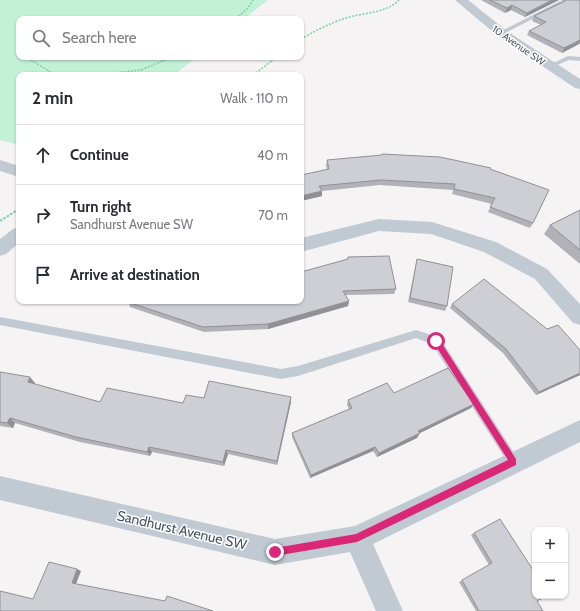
<!DOCTYPE html>
<html lang="en">
<head>
<meta charset="utf-8">
<style>
	:root { --surface:#fff; --page:#f2f2f3; --text:#2b2b33; --muted:#7c7c81; --line:#e1e1e2 }
	body { margin:0; font-family:Cabin,sans-serif; background:var(--page); color:var(--text) }
	.controls { position:absolute; right:12px; bottom:12px; display:grid; overflow:hidden; border-radius:8px; box-shadow:0 1px 3px #0004 }
	.controls button { width:36px; height:36px; display:grid; place-items:center; padding:0; border:0; border-bottom:1px solid var(--line); background:var(--surface); color:var(--text); font:20px sans-serif }
	.stop { position:absolute; width:12px; height:12px; margin:-9px; border:3px solid #db2777; border-radius:50%; background:#fff }
	.stop.end { background:#db2777; border-color:#fff; box-shadow:0 1px 4px #0008 }
	.list { margin:0; padding:0; list-style:none }
	h2 { display:flex; justify-content:space-between; align-items:center; height:52px; margin:0; padding:0 16px; font-size:17px }
	h2 small { font-size:13px; font-weight:400; color:var(--muted) }
	.list li { display:grid; grid-template-columns:26px 1fr auto; gap:12px; align-items:center; box-sizing:border-box; height:60px; padding:0 16px; border-top:1px solid var(--line) }
	.list b { display:block; font-size:15px; white-space:nowrap }
	.list p { margin:0; font-size:13px; white-space:nowrap; color:var(--muted) }
	.list em { font-size:13px; font-style:normal; color:var(--muted) }
	.icon { flex:none; width:22px; height:22px; fill:none; stroke:currentColor; stroke-width:2; stroke-linecap:round; stroke-linejoin:round }
	.map { position:relative; flex:none; width:580px; height:611px; overflow:hidden }
	.search { position:absolute; background:var(--surface); box-shadow:0 1px 3px #0004; left:16px; top:16px; width:288px; height:44px; display:flex; align-items:center; gap:10px; box-sizing:border-box; padding:0 14px; border-radius:8px; color:var(--muted); font-size:15px }
	.panel { position:absolute; background:var(--surface); box-shadow:0 1px 3px #0004; left:16px; top:72px; width:288px; height:232px; border-radius:8px }
	.map>svg:first-child { display:block }
	.green { fill:#c3f1d5 }
	.lines { fill:none; stroke-linecap:round; stroke-linejoin:round }
	.path-far1 { stroke:#7ad0a6; stroke-width:1.5; stroke-dasharray:2 1.5; stroke-linecap:butt }
	.path { stroke:#7ad0a6; stroke-width:2; stroke-dasharray:2.5 1.5; stroke-linecap:butt }
	.service { fill:#c1cad2; fill-rule:evenodd }
	.minor { fill:#c1cad2; fill-rule:evenodd }
	.wall { fill:#b0b2b7 }
	.shaded-wall { fill:#909195 }
	.building { fill:#cdcfd5; stroke:#909195 }
	.route { fill:#db2777 }
	.labels { text-anchor:middle; stroke-width:3; stroke-linejoin:round; paint-order:stroke }
	.far-street-label { font-size:10px; fill:#4a5661; stroke:#fff }
	.near-street-label { font-size:14px; fill:#4a5661; stroke:#fff }
</style>
</head>
<body>
<div class="map">
<svg width="580" height="611" viewBox="0 0 580 611">
	<rect width="100%" height="100%" fill="#f5f3f3"/>
	<polygon class="green" points="0,0 268,0 244,19 19,19 19,57 197,57 174,75 19,75 19,145 0,140"/>
	<g class="lines">
		<g class="path-far1">
			<polyline points="236,19 248,8 253,0"/>
			<path d="M301 39C315 31 330 23 346 18 365 12 385 14 399 0"/>
			<polyline points="31,60 55,75"/>
			<polyline points="96,75 141,70 172,57"/>
			<polyline points="253,75 277,57"/>
		</g>
		<polyline class="path" points="0,221 19,209"/>
		<g class="service">
			<polygon points="560,1 563,3 562,4 503,34 498,33"/>
			<polygon points="568,56 580,57 580,61 569,60 552,67 547,66"/>
			<polygon points="0,317 281,369 298,366 416,330 440,338 520,462 518,466 514,468 510,466 432,344 416,338 298,376 281,379 0,325"/>
		</g>
		<g class="minor">
			<polygon points="455,0 468,0 507,31 580,79 580,89 575,88 499,37"/>
			<polygon points="0,160 19,166 19,177 0,171"/>
			<polygon points="379,219 432,222 496,242 547,269 580,304 580,325 573,323 535,279 484,252 431,234 379,231 301,252 301,238"/>
			<polygon points="19,227 19,243 6,254 0,256 0,239 13,229"/>
			<polygon points="580,420 580,442 373,544 403,611 376,611 350,552 275,565 0,500 0,476 275,539 355,526"/>
		</g>
	</g>
	<g class="wall">
		<polygon points="481,0 559,0 525,17 511,10 505,13"/>
		<polygon points="560,0 580,0 580,44 579,44 562,53 527,35 529,31 541,25 532,21 534,16 563,1"/>
		<polygon points="327,160 490,169 533,223 530,228 488,212 492,204 452,194 453,190 380,185 322,191 322,196 301,201 327,169 326,166"/>
		<polygon points="580,210 580,264 544,234 550,225"/>
		<polygon points="348,257 396,289 394,294 346,295 349,301 348,306 268,329 204,332 130,307 129,304 122,301 301,301 347,260"/>
		<polygon points="417,259 447,306 445,311 408,302"/>
		<polygon points="452,304 547,329 580,350 580,375 536,395 503,353 450,308"/>
		<polygon points="0,372 35,383 35,384 100,402 183,403 204,398 291,397 291,402 277,465 228,454 224,466 152,452 150,456 80,442 15,423 13,428 0,426"/>
		<polygon points="394,393 471,408 420,433 417,438 377,457 373,451 310,478 292,437 292,433 349,409 347,405 348,400"/>
		<polygon points="474,533 537,601 543,611 476,611 459,582 489,565 471,535"/>
	</g>
	<g class="shaded-wall">
		<polygon points="552,0 559,0 525,17 527,13"/>
		<polygon points="512,5 511,10 505,13 507,8"/>
		<polygon points="580,40 579,44 562,53 564,48"/>
		<polygon points="322,191 322,196 301,201 301,196"/>
		<polygon points="349,301 348,306 268,329 268,324"/>
		<polygon points="580,373 580,375 536,395 539,392"/>
		<polygon points="30,377 35,383 33,387 28,382"/>
		<polygon points="291,397 291,402 277,465 277,461"/>
		<polygon points="474,404 471,408 416,435 418,431"/>
		<polygon points="10,418 15,423 13,428 7,423"/>
		<polygon points="420,433 417,438 377,457 379,453"/>
		<polygon points="149,447 152,452 150,456 147,452"/>
		<polygon points="375,447 373,451 310,478 311,475"/>
		<polygon points="226,450 228,454 224,466 223,462"/>
		<polygon points="77,569 81,571 76,584 72,583"/>
	</g>
	<g class="building">
		<polygon points="490,0 552,0 527,13 512,5 507,8"/>
		<polygon points="565,0 580,0 580,40 564,48 529,31 546,22 534,16 565,1"/>
		<polygon points="382,154 440,157 491,168 490,169 549,190 533,223 490,207 495,198 454,189 455,184 381,180 319,186 322,191 301,196 301,175 329,169 327,160 382,155"/>
		<polygon points="580,210 580,250 550,225"/>
		<polygon points="389,256 396,289 343,291 349,301 268,324 203,327 128,302 128,301 301,301 301,272 348,259 348,257"/>
		<polygon points="417,259 453,267 447,306 410,298"/>
		<polygon points="484,279 547,329 558,325 580,350 580,373 539,392 506,349 452,304"/>
		<polygon points="448,368 474,404 418,431 420,433 379,453 375,447 311,475 292,433 352,408 348,400 387,383 394,393"/>
		<polygon points="0,372 30,377 28,382 100,402 107,388 183,403 186,395 204,398 209,381 291,397 277,461 226,450 223,462 149,447 147,452 76,437 10,418 7,423 0,422"/>
		<polygon points="500,519 535,573 535,596 546,596 537,601 543,611 479,611 462,580 492,563 474,533"/>
		<polygon points="49,562 77,569 72,583 165,601 167,596 213,611 0,611 0,591 33,599"/>
	</g>
	<polygon class="route" points="436,338 439,339 516,459 516,465 357,542 275,556 272,555 271,552 272,549 275,548 356,534 508,460 434,343 433,341"/>
	<g class="labels">
		<g class="far-street-label">
			<text transform="translate(519 45) rotate(35)" y="4">10 Avenue SW</text>
		</g>
		<g class="near-street-label">
			<text transform="translate(182 530) rotate(13)" y="5">Sandhurst Avenue SW</text>
		</g>
	</g>
</svg>
<div class="controls">
<button>+</button>
<button>−</button>
</div>
<div class="stop" style="left:436px;top:341px"></div>
<div class="stop end" style="left:275px;top:552px"></div>
<div class="search"><svg class="icon" aria-label="search" viewBox="0 0 24 24"><circle cx="10" cy="10" r="6"/><path d="M15 15l6 6"/></svg>Search here</div>
<section class="panel">
<h2>2 min<small>Walk · 110 m</small></h2>
<ul class="list">
<li><svg class="icon" aria-label="ahead" viewBox="0 0 24 24"><path d="M12 20V5M6 11l6-6 6 6"/></svg><div><b>Continue</b></div><em>40 m</em></li>
<li><svg class="icon" aria-label="right" viewBox="0 0 24 24"><path d="M7 20v-9h11M14 6l5 5-5 5"/></svg><div><b>Turn right</b><p>Sandhurst Avenue SW</p></div><em>70 m</em></li>
<li><svg class="icon" aria-label="arrive" viewBox="0 0 24 24"><path d="M6 21V4h12l-3 4 3 4H6"/></svg><div><b>Arrive at destination</b></div></li>
</ul>
</section>
</div>
</body>
</html>
